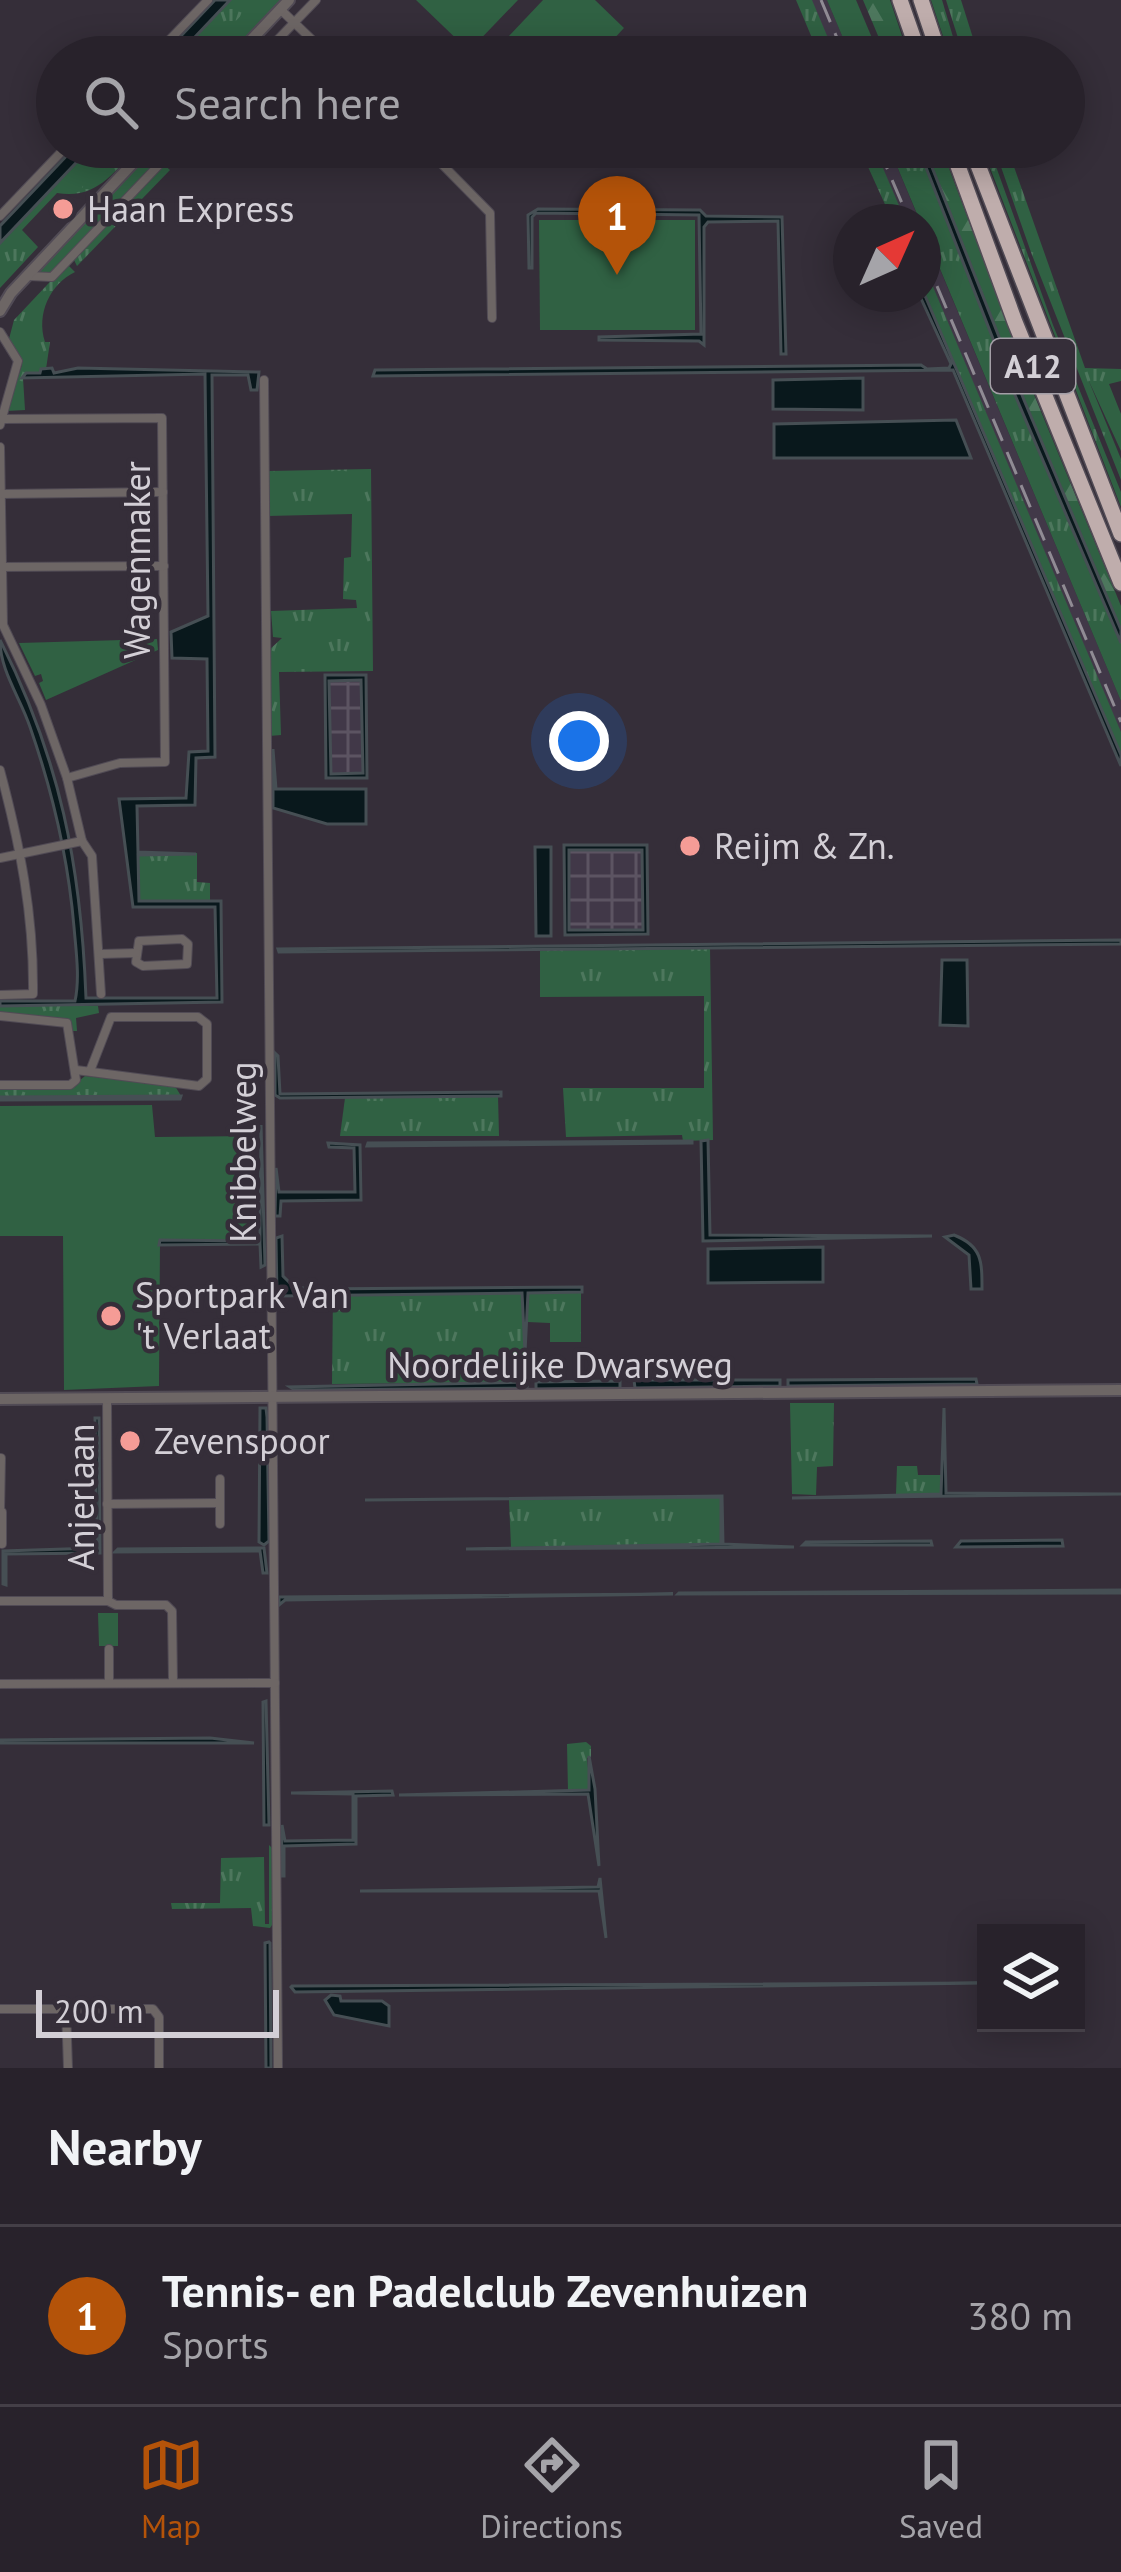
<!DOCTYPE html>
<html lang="en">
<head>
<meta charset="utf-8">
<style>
	:root { --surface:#28222b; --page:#342f37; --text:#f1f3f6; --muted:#a5a4a9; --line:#443f47; --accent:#b45309 }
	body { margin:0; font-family:"PT Sans",sans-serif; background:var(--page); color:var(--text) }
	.controls { position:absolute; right:36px; bottom:36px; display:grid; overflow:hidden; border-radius:0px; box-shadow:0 6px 30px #0003 }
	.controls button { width:108px; height:108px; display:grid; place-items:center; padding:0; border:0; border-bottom:3px solid var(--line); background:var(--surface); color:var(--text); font:60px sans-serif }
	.compass { position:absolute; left:833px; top:204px; width:108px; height:108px; border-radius:50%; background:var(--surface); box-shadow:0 6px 30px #0003; rotate:45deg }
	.scale { position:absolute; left:36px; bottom:30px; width:243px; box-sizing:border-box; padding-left:12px; border:6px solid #d3cfd6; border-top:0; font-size:33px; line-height:42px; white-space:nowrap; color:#d3cfd6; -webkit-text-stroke:9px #352e39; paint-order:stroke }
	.you { position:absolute; left:579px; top:741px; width:42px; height:42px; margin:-30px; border:9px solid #fff; border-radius:50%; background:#1a73e8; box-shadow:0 0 0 18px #1a73e833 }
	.badge { display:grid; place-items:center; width:78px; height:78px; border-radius:50%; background:var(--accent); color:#fff; font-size:39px; font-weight:700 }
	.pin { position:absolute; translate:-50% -99px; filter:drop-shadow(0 3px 6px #0008) }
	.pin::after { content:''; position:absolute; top:63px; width:42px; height:36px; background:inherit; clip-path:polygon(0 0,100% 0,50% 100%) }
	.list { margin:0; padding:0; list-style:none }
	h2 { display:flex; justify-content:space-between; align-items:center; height:156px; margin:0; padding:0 48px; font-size:51px }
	h2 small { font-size:39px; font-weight:400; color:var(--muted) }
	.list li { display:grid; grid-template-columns:78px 1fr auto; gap:36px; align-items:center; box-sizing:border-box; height:180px; padding:0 48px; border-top:3px solid var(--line) }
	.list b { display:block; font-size:45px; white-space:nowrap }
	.list p { margin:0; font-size:39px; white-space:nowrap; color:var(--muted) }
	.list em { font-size:39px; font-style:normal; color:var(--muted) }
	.icon { flex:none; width:66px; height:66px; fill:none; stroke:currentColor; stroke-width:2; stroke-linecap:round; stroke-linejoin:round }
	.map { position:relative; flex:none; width:1121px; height:2068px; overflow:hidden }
	.search { position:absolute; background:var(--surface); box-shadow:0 6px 30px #0003; left:36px; right:36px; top:36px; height:132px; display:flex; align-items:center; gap:30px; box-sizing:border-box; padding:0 42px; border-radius:66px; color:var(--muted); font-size:45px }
	.sheet { height:336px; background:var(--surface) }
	nav { display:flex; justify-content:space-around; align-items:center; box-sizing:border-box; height:168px; border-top:3px solid var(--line); background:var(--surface); font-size:33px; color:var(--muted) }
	nav a { display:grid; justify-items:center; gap:6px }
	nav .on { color:var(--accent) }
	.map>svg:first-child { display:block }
	.industrial { fill:url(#industrial-grid) }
	.built { fill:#413848 }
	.grass { fill:url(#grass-tufts) }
	.forest { fill:url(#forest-firs) }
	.park { fill:#306143 }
	.water { fill:#09181c; stroke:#464f54; stroke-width:3; fill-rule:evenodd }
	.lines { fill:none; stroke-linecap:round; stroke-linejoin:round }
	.minor-casing { stroke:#514b55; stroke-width:10 }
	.tertiary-casing { stroke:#514b55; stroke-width:14 }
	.motorway-casing { stroke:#514b55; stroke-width:18 }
	.minor { stroke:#6d6665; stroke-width:8 }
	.tertiary { stroke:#6d6665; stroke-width:10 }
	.motorway { stroke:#bfadac; stroke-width:15 }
	.rail { stroke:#908b94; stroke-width:3; stroke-dasharray:24 12; stroke-linecap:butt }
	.poi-dot { fill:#f59c96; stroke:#352e39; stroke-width:4.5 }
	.labels { text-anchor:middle; stroke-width:9; stroke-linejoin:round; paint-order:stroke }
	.shield { fill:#352e39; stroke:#a49fa7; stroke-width:3 }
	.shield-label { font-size:33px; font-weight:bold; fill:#d3cfd6 }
	.poi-label { font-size:36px; fill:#d3cfd6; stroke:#352e39; text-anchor:start }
	.street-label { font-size:36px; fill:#d3cfd6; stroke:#352e39 }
</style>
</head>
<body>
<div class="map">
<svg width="1121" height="2068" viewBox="0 0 1121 2068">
	<defs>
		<pattern id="industrial-grid" width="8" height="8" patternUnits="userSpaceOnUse" patternTransform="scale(3)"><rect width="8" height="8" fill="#413848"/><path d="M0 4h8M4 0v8" fill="none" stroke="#5c5462"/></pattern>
		<pattern id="grass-tufts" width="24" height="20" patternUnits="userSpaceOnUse" patternTransform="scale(3)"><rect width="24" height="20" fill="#306143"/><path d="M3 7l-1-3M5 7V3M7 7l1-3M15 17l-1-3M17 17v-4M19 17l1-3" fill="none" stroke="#4d775d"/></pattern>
		<pattern id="forest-firs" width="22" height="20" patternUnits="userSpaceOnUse" patternTransform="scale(3)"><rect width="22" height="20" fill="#306143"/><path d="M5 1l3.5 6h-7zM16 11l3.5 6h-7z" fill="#4d775d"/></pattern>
	</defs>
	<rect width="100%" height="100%" fill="#352e39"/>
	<g class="industrial">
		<polygon points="329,680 362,680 363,773 330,774"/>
		<polygon points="643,849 643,930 569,930 569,850"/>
	</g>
	<g class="built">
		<polygon points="811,0 827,0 851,57 835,57"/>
		<polygon points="873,147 889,147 920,222 905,222"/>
		<polygon points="923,229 1121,701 1121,734 923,264"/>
	</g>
	<g class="grass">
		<polygon points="230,0 285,0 231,57 176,57"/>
		<polygon points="796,0 812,0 836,57 820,57"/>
		<polygon points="827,0 856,0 880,57 851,57"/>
		<polygon points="931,0 942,0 959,57 950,57"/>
		<polygon points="946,0 961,0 979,57 964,57"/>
		<path d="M91 147H138C113 173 96 200 57 193L22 230 38 247 0 288V243Z"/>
		<polygon points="859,147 874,147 906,222 893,222"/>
		<polygon points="889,147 918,147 1015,395 1121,643 1121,701"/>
		<polygon points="982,147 989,147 1053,325 1121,492 1121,507"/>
		<polygon points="994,147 1007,147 1085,368 1121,369 1121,381 1109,384 1121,414 1121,451 1088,379 1121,459 1121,480 1032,255"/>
		<polygon points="147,154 159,161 53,272 35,273"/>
		<polygon points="163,164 170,170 77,266 73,258"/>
		<polygon points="923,263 1121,732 1121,755 923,291"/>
		<path d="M69 266 75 272C50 284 36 314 45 342H50L46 369 23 378 25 410 6 411 22 365 9 339 14 320 63 268Z"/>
		<polygon points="371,469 373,671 279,672 281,735 269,736 268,651 282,638 273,637 271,611 357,608 356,600 343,599 344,558 351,557 352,514 267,516 269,471"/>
		<polygon points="197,853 197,882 210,883 210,901 138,902 137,855"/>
		<polygon points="710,948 713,1140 683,1141 682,1135 566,1137 563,1088 704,1088 704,996 540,997 540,950"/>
		<polygon points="0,1006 98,1006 99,1013 76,1018 77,1031 72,1031 71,1024 0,1013"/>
		<polygon points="85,1076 175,1086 181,1096 0,1097 0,1088 73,1086"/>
		<polygon points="498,1096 499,1136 340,1136 345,1098"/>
		<polygon points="581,1292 581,1342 550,1342 550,1323 528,1322 527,1293"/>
		<polygon points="523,1293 525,1382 332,1384 333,1294"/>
		<polygon points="790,1403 834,1403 833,1466 817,1467 816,1495 792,1494"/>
		<polygon points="897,1466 917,1466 918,1475 942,1475 941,1494 896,1494"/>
		<polygon points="721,1497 721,1544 511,1547 509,1500"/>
		<polygon points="586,1742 591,1746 591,1757 587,1758 590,1790 568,1790 567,1744"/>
		<polygon points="269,1845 273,1849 274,1922 270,1928 253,1926 251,1908 172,1909 171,1903 220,1903 221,1858 264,1857 265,1924 269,1924"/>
	</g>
	<g class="forest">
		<polygon points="256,0 276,0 220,57 201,57"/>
		<polygon points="863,0 890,0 909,57 887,57"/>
		<polygon points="112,147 129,147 82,188 89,171"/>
		<polygon points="924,147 941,147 1035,397 1121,606 1121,630 1024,400"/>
	</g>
	<g class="park">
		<polygon points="416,0 518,0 469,51"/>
		<polygon points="543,0 595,0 624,28 597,57 489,57"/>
		<polygon points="539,220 695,220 695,330 540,330"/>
		<polygon points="157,639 158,650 46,700 39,683 43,681 41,674 35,676 19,643"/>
		<polygon points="152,1105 155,1137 254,1136 254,1242 160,1243 159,1386 64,1390 63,1236 0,1236 0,1106"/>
		<polygon points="98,1613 118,1613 118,1646 99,1646"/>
	</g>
	<g class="water">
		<polygon points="215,0 230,0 176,57 161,57"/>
		<polygon points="75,147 91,147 0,243 0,226"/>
		<polygon points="918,147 924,147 1024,400 1121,630 1121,643 1015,395"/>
		<polygon points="538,209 700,210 706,216 782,217 786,354 781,354 778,221 708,222 704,227 704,345 699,341 599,340 599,337 701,334 699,215 536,213 532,217 532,268 529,268 528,215"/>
		<polygon points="923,291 1121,755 1121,766 953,370 373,376 375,370 921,365 927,369 949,368 951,364 919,294"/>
		<path d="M52 368 54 373 78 368 259 372 257 390H251L248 375H212L215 757 196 758 195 805 137 806 138 852 196 854 138 855 139 901H221L222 1002 0 1006V1001H75C80 978 76 951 74 927 68 857 53 793 30 727 20 697 0 671 0 640 60 759 81 865 86 998H217L215 907H133L119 799 186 798 189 752 208 751 207 659 172 658 171 632 208 616 205 374 22 378 26 373H40L41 369Z"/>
		<polygon points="863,378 863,410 773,409 773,380"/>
		<polygon points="956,420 971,458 774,458 774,424"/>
		<path d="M325 675H366L367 778H326ZM361 680 363 773 331 774 329 681Z"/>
		<polygon points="273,749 276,789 366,789 366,824 327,824 273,808"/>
		<path d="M647 845 648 934 565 935 564 845ZM569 850H642L643 930H569Z"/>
		<polygon points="535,847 551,847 551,936 536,936"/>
		<polygon points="1121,940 1121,944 279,952 278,949"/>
		<polygon points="942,960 967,960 968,1026 940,1025"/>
		<polygon points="275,1053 278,1056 280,1094 501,1092 501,1096 280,1098 275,1095"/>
		<polygon points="181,1096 180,1099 0,1100 0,1097"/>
		<polygon points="261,1125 265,1265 261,1267 260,1244 159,1245 160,1240 260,1241"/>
		<polygon points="708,1140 710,1235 932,1236 703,1241 701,1141"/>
		<polygon points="692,1141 692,1143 367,1146 368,1143"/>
		<polygon points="328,1143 360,1145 361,1200 281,1201 280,1216 275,1216 276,1168 279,1192 355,1192 354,1148 329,1147"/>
		<path d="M954 1235C982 1246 982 1261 982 1289H971L969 1255 945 1237Z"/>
		<polygon points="282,1236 283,1276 292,1285 307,1289 582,1287 582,1292 528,1293 525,1352 522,1293 277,1296 276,1238"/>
		<polygon points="823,1247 823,1282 708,1283 708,1249"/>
		<polygon points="976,1379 977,1384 788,1386 788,1380"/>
		<polygon points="634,1380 780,1380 780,1386 635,1388"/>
		<polygon points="620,1381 620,1388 536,1389 536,1382"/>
		<polygon points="528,1382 527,1388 295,1390 290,1387"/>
		<polygon points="260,1408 266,1408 267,1417 269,1541 264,1545 259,1542"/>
		<polygon points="944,1408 946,1493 1121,1494 792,1498 941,1494"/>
		<polygon points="95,1418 99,1418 100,1553 6,1554 6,1585 3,1584 3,1551 97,1548"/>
		<polygon points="722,1496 723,1544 794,1547 466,1549 721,1544 721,1497 365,1500"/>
		<polygon points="1062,1540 1063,1546 956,1547 961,1541"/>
		<polygon points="931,1541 932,1545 803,1545 806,1542"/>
		<polygon points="264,1548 267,1573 263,1573 260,1551 115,1552 118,1549"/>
		<polygon points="1121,1590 1121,1593 678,1594 679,1593"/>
		<polygon points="673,1594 285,1600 279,1605 279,1597"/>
		<polygon points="266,1701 269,1825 264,1825 263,1702"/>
		<polygon points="210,1738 254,1743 0,1743 0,1740"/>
		<polygon points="589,1756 595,1789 599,1866 588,1794 399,1795 589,1790"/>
		<polygon points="392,1791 393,1795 356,1796 356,1844 284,1846 284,1876 281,1876 282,1825 285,1841 353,1840 353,1794 291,1793"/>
		<polygon points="600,1878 606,1938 599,1891 360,1891 598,1887"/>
		<polygon points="269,1942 270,1943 271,2068 266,2068 265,1943"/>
		<polygon points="986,1983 295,1992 291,1987 292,1986"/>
		<polygon points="331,1995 340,1996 341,2001 382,2001 389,2006 389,2026 334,2015 325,2000"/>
	</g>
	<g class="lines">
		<defs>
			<g id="minor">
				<polyline points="280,9 330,57"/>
				<polyline points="153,57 208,0"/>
				<polyline points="261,57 316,0"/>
				<polyline points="425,147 490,213 492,318"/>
				<polyline points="0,216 66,147"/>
				<polyline points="29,276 52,277 176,147"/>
				<polyline points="0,332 18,361 0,425"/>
				<polyline points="264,380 278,2068"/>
				<polyline points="2,419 162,418 165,762 120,763 67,778"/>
				<polyline points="0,447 3,625 41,705 67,778 82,841 92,856 101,994"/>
				<polyline points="1,494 163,492"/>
				<polyline points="0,567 164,566"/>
				<path d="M0 770C20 845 34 915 33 994L0 995"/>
				<polyline points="0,858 82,841"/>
				<polygon points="182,939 188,944 187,964 143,966 136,962 139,941"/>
				<polyline points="101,954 136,953"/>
				<polyline points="0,1016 67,1023 76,1080 70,1085 0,1085"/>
				<polyline points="76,1070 199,1086 207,1079 207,1024 198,1017 111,1017 90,1071"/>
				<polyline points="107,1398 108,1601 116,1605 166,1605 172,1611 173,1682"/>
				<polyline points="107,1504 219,1503"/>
				<polyline points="0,1512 1,1458"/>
				<polyline points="220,1524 220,1479"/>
				<polyline points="2,1544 2,1512"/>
				<polyline points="0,1601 108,1601"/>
				<polyline points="109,1649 109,1682"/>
				<polyline points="0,1684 275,1683"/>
				<polyline points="0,2009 153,2009 159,2017 159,2068"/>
				<polyline points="66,2009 68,2068"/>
			</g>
			<g id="tertiary">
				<polyline points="235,57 289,0"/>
				<polyline points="0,311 11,293 148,147"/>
				<polyline points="0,1399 1121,1390"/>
			</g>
			<g id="motorway">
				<polyline points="900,0 920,57"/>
				<polyline points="921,0 940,57"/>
				<polyline points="951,147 1015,322 1121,583"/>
				<polyline points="971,147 1121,534"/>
			</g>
		</defs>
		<use href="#minor" class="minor-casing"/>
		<use href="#tertiary" class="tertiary-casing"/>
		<use href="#motorway" class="motorway-casing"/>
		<use href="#minor" class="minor"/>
		<use href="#tertiary" class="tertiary"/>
		<use href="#motorway" class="motorway"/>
		<g class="rail">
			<polyline points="821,0 845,57"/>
			<polyline points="878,147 910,222"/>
			<polyline points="923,253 1121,722"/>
		</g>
	</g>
	<g class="poi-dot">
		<circle cx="63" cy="209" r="12"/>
		<circle cx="690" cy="846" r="12"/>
		<circle cx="111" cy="1316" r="12"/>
		<circle cx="130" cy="1441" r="12"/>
	</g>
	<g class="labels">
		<rect class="shield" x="991" y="339" width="84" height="54" rx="9"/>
		<g class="shield-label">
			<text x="1033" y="378">A12</text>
		</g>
		<g class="poi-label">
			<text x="87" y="222">Haan Express</text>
			<text x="714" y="859">Reijm &amp; Zn.</text>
			<text x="135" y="1308">Sportpark Van<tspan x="135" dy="41">'t Verlaat</tspan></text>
			<text x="154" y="1454">Zevenspoor</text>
		</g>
		<g class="street-label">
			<text transform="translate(137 560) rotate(-90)" y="13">Wagenmaker</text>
			<text transform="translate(243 1152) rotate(-90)" y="13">Knibbelweg</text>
			<text x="560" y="1378">Noordelijke Dwarsweg</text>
			<text transform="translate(81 1497) rotate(-90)" y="13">Anjerlaan</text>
		</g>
	</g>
</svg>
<div class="controls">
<button><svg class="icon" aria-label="layers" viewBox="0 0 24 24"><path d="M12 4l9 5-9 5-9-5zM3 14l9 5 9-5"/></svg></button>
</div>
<svg class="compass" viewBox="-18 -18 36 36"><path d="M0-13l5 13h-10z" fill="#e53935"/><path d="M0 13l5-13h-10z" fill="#a5a4a9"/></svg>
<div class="scale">200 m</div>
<div class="you"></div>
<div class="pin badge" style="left:617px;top:275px">1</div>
<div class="search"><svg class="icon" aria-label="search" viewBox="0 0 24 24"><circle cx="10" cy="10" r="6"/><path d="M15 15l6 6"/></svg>Search here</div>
</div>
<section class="sheet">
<h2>Nearby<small></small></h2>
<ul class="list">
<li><span class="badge">1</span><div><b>Tennis- en Padelclub Zevenhuizen</b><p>Sports</p></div><em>380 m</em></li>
</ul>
</section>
<nav>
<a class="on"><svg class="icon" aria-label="map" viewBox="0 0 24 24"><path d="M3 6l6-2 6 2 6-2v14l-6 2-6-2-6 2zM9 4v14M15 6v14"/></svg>Map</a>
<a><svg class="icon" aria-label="directions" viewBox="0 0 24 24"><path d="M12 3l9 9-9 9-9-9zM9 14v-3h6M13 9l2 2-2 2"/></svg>Directions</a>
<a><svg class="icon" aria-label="saved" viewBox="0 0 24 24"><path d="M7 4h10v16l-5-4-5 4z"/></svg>Saved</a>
</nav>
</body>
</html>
